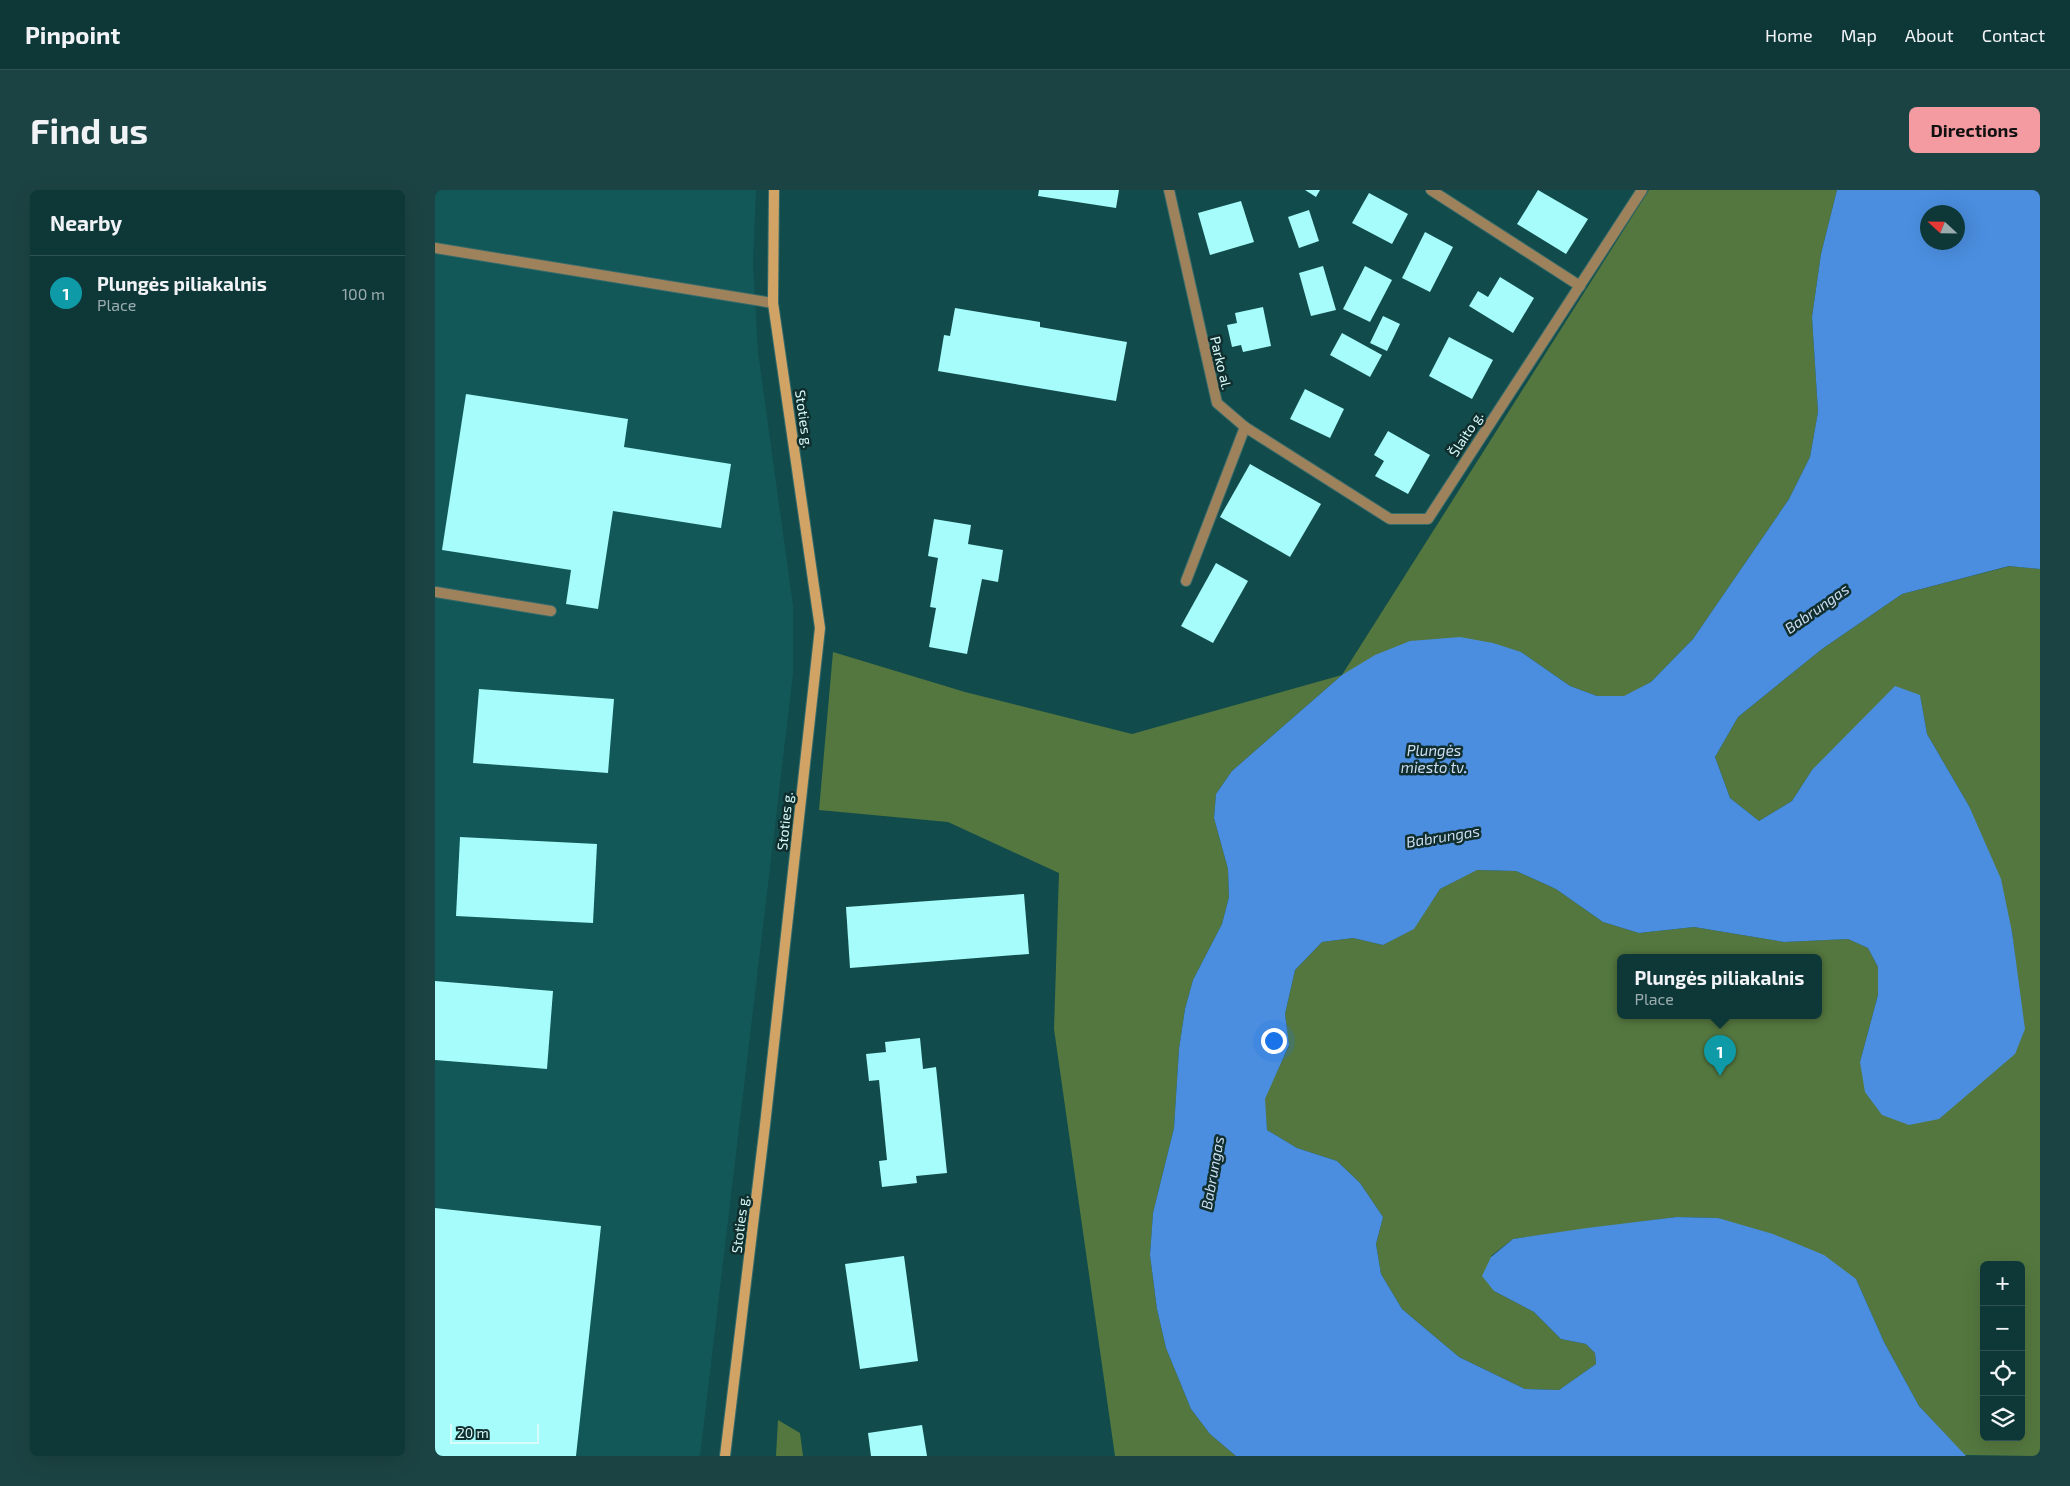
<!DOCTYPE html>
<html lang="en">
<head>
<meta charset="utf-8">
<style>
	:root { --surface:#0e3838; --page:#1c4343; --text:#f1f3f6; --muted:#9bacae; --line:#2e5253; --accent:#f49aa1 }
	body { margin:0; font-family:"Exo 2",sans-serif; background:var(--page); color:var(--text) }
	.controls { position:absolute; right:15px; bottom:15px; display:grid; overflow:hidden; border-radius:8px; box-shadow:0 5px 20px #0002 }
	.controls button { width:45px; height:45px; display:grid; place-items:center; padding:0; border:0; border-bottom:1px solid var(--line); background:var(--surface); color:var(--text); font:25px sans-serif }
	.compass { position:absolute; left:1485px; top:15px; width:45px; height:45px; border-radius:50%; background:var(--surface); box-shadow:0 5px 20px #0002; rotate:292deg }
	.scale { position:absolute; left:15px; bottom:12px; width:89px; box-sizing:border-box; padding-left:5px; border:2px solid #d9fbfb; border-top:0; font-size:14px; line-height:18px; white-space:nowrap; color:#d9fbfb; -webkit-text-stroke:4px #102e2e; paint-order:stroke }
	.you { position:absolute; left:838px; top:850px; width:18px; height:18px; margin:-12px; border:4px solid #fff; border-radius:50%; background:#1a73e8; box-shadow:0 0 0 8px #1a73e833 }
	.badge { display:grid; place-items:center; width:32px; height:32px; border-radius:50%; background:var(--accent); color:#fff; font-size:16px; font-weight:700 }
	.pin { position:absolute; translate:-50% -41px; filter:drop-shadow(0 1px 2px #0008) }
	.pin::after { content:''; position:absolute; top:26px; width:18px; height:15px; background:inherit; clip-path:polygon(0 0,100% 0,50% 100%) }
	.popup { position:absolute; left:1182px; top:764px; width:205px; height:65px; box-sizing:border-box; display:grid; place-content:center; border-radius:8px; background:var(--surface); filter:drop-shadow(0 1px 4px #0005); font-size:16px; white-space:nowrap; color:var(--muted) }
	.popup b { font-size:19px; color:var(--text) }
	.popup::after { content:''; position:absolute; left:50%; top:100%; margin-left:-10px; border:10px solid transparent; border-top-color:var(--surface) }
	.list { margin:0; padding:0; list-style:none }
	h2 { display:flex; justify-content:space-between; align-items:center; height:65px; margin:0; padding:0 20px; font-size:21px }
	h2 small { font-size:16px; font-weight:400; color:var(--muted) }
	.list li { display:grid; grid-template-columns:32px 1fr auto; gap:15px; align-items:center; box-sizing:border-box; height:75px; padding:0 20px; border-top:1px solid var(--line) }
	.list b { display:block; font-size:19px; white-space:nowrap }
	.list p { margin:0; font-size:16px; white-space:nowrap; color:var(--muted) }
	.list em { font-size:16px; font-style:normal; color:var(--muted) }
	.icon { flex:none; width:28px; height:28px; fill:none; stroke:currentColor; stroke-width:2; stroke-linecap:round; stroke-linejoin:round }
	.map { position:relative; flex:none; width:1605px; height:1266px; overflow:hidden; border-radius:8px }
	header { display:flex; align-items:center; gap:30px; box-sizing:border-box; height:70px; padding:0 25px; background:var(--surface); border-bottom:1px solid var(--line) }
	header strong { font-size:24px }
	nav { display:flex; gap:28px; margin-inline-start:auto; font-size:18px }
	.intro { display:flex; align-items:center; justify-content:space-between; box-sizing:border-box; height:120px; padding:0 30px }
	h1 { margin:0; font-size:35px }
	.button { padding:12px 22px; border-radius:8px; background:var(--accent); color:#111; font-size:18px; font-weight:700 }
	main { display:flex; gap:30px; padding:0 30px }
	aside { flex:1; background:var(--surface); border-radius:8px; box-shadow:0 5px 20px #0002 }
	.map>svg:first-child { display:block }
	.built { fill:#135858 }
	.green { fill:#54773f; fill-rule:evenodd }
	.water { fill:#4b8edf; fill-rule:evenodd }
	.building { fill:#a5fcfb }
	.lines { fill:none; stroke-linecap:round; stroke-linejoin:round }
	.service-casing { stroke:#366b6b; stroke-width:12 }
	.minor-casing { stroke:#366b6b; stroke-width:12 }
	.secondary-casing { stroke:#366b6b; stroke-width:12 }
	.service { stroke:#9e825c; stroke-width:10 }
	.minor { stroke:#9e825c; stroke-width:10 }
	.secondary { stroke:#d1a466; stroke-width:10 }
	.labels { text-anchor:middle; stroke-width:5; stroke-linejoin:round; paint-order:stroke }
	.street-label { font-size:14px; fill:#d9fbfb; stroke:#102e2e }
	.water-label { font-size:15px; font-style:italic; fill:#cdddf2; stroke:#102e2e }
</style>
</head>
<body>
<header>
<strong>Pinpoint</strong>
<nav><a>Home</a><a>Map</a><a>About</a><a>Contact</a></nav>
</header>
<div class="intro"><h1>Find us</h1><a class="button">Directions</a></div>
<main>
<aside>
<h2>Nearby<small></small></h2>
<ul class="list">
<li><span class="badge" style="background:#0f9aa8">1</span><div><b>Plungės piliakalnis</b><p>Place</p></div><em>100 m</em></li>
</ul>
</aside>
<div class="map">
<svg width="1605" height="1266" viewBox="0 0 1605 1266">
	<rect width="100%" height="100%" fill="#124b4b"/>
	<polygon class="built" points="0,0 321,0 318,74 323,162 358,416 358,484 265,1266 0,1266"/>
	<g class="green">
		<polygon points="1214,0 1402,0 1386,64 1377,127 1383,222 1375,267 1354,309 1258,449 1216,492 1189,507 1162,506 1135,496 1086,462 907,485 797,581 781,604 779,628 793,679 794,707 787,734 758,790 750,819 744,859 739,938 718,1023 715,1065 722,1119 731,1158 756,1219 775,1244 801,1266 680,1266 619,839 624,683 513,632 384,620 398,462 530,502 697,544 907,485"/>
		<path d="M1575 376 1605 379V1266L1529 1265 1484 1216 1449 1152 1421 1089 1283 1028 1242 1027 1078 1049 1056 1066 1059 1101 1099 1122 1126 1149 1151 1154 1160 1163 1161 1174 1124 1200 1090 1199 1024 1167 967 1119 946 1084 941 1054 948 1027 925 993 902 971 862 958 832 940 829 909 854 856 850 824 860 780 887 752 918 748 948 755 978 739 1005 699 1041 680 1081 681 1121 699 1168 732 1204 743 1259 737 1349 752 1413 749 1433 758 1443 777V805L1425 872 1582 788 1577 742 1534 616 1492 544 1485 506 1377 580 1357 611 1324 631 1295 608 1280 567 1303 527 1387 459 1467 404ZM1186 767H1384V825H1186ZM1549 1075H1586V1247H1549Z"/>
		<polygon points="343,1230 365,1243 368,1266 341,1266"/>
	</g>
	<path class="water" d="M1402 0H1605V379L1574 376 1467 404 1387 459 1303 527 1280 567 1295 608 1324 631 1357 611 1377 580 1460 496 1485 505 1492 544 1534 616 1566 689 1577 742 1590 839 1580 864 1504 929 1474 935 1447 925 1430 902 1425 872 1443 805V777L1433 758 1413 749 1349 752 1259 737 1204 743 1168 732 1121 699 1081 681 1042 680 1005 699 979 739 948 755 918 748 887 752 860 780 850 824 854 855 830 909 832 940 862 958 902 971 925 993 948 1027 941 1054 946 1084 967 1119 1024 1167 1090 1199 1124 1200 1161 1174 1160 1163 1151 1154 1126 1149 1099 1122 1059 1101 1047 1086 1056 1067 1078 1049 1152 1038 1242 1027 1283 1028 1338 1044 1389 1065 1421 1089 1449 1152 1484 1216 1531 1266H801L775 1244 756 1219 731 1158 722 1119 715 1065 718 1023 739 938 744 859 750 819 758 790 787 734 794 707 793 679 779 628 781 604 797 581 907 485 940 465 975 451 1025 447 1058 453 1086 462 1135 496 1162 506H1189L1216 492 1258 449 1354 309 1375 267 1383 222 1377 127 1386 64ZM1492 22H1522V52H1492Z"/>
	<g class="building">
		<polygon points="604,0 684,0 681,18 603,6"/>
		<polygon points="870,0 885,0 881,7"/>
		<polygon points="1103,0 1153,29 1131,64 1082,34"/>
		<polygon points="934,3 973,24 957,54 917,33"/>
		<polygon points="806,11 819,52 775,65 763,23"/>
		<polygon points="874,20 884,51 864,58 853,27"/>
		<polygon points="990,42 1018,57 995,102 967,88"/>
		<polygon points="888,76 901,120 876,126 864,83"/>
		<polygon points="930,76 957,90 935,132 908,119"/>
		<polygon points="1065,87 1099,108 1078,143 1034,116 1043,101 1053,107"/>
		<polygon points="828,117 836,156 808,162 806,155 797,157 792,135 802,133 800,123"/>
		<polygon points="520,118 605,132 605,137 692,152 681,211 503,181 509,145 515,146"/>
		<polygon points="948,126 965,134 952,161 935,153"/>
		<polygon points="907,143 947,165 935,187 895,165"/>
		<polygon points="1014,147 1058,170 1037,209 994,186"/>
		<polygon points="870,199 909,219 895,248 855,229"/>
		<polygon points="31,204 193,229 189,257 296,274 286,338 178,321 163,419 131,414 136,380 7,360"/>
		<polygon points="953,241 995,265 973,304 940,286 949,271 939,265"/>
		<polygon points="815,274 886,314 855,367 785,327"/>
		<polygon points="499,329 536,335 533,354 568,360 563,392 547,389 532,464 494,457 501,418 495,417 503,368 493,366"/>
		<polygon points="781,373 813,391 778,453 746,436"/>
		<polygon points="44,499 179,509 173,583 38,573"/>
		<polygon points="25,647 162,654 158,733 21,726"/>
		<polygon points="589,704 594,764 415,778 411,717"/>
		<polygon points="0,791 118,801 112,879 0,870"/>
		<polygon points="485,848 488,879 501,877 512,983 481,986 482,993 447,997 444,971 452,970 444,890 434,891 431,864 451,862 450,852"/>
		<polygon points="0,1018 166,1036 141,1266 0,1266"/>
		<polygon points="469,1066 483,1171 425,1179 410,1074"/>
		<polygon points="487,1235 492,1266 436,1266 433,1243"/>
	</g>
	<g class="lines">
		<defs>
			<g id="service">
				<polyline points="996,0 1145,96"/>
				<polyline points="1,402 116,421"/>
			</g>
			<g id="minor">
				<polyline points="734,0 782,213 810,237 751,391"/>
				<polyline points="0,58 338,113"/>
				<polyline points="810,237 955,329 993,329 1207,0"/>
			</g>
			<polyline id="secondary" points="290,1266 330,935 385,438 338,113 339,0"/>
		</defs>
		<use href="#service" class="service-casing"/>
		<use href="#minor" class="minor-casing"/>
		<use href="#secondary" class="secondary-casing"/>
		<use href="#service" class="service"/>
		<use href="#minor" class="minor"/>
		<use href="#secondary" class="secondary"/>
	</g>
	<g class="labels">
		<g class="street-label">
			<text transform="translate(786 173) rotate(77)" y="5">Parko al.</text>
			<text transform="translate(369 229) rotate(82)" y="5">Stoties g.</text>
			<text transform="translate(1031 244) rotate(-57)" y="5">Šlaito g.</text>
			<text transform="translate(350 631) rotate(-84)" y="5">Stoties g.</text>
			<text transform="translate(305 1034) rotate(-83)" y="5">Stoties g.</text>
		</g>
		<g class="water-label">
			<text transform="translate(1382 419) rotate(-35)" y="5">Babrungas</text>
			<text x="999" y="566">Plungės<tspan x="999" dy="17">miesto tv.</tspan></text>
			<text transform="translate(1008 647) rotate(-9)" y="5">Babrungas</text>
			<text transform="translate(778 983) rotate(-80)" y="5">Babrungas</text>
		</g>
	</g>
</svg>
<div class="controls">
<button>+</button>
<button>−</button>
<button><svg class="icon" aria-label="locate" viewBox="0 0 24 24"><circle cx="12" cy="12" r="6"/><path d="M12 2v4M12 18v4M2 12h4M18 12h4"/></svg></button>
<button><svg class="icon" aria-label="layers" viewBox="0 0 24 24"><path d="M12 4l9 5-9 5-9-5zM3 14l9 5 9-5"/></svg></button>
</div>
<svg class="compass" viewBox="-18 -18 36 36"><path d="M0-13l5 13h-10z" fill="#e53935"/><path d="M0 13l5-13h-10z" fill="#9bacae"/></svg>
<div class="scale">20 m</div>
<div class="you"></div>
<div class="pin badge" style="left:1285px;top:886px;background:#0f9aa8">1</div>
<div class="popup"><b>Plungės piliakalnis</b>Place</div>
</div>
</main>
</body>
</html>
